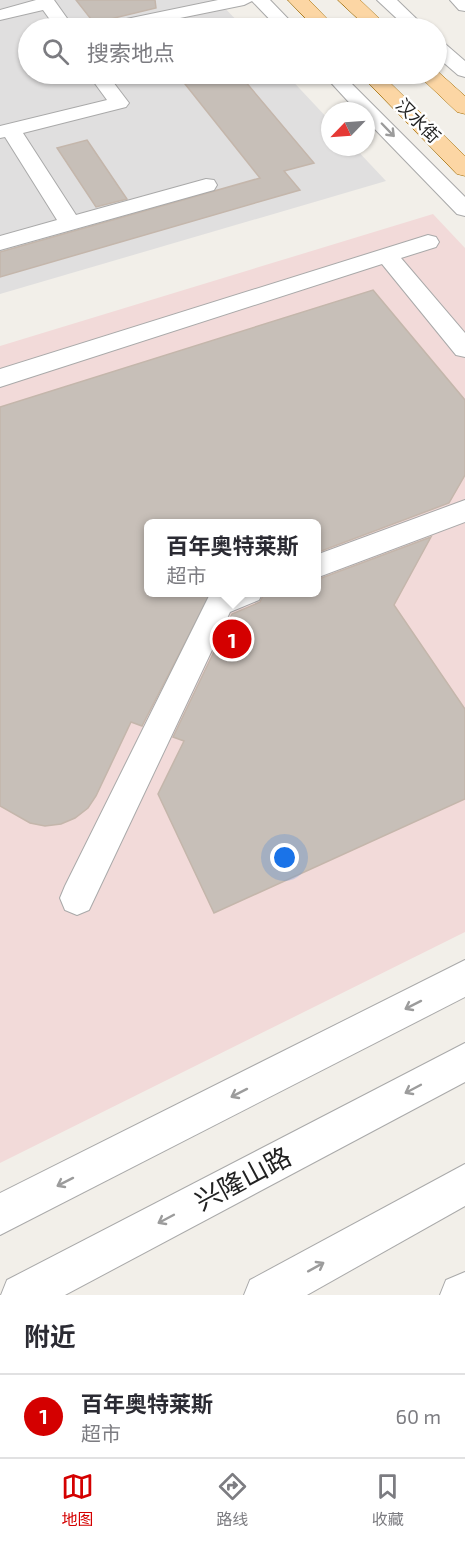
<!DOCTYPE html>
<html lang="zh">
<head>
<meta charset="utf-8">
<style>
	:root { --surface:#fff; --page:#f2f2f3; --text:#2b2b33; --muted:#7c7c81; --line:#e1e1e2; --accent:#d40000 }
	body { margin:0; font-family:"Exo 2","Noto Sans SC",sans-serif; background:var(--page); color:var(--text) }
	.compass { position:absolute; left:321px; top:102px; width:54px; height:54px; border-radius:50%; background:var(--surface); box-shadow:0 2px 4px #0004; rotate:245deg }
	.you { position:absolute; left:285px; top:858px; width:21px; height:21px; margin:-15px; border:4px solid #fff; border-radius:50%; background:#1a73e8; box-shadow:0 0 0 9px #1a73e833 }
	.badge { display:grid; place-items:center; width:39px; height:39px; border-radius:50%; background:var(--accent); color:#fff; font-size:20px; font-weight:700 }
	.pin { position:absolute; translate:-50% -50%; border:3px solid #fff; box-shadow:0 2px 6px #0006 }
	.popup { position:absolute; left:144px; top:519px; width:177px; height:78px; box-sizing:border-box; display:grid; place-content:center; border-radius:9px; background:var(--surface); filter:drop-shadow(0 2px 4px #0005); font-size:20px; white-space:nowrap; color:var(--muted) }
	.popup b { font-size:22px; color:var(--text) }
	.popup::after { content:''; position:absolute; left:50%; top:100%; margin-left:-12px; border:12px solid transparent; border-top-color:var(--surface) }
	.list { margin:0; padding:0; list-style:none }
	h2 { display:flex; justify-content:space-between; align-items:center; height:78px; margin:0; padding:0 24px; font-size:26px }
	h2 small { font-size:20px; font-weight:400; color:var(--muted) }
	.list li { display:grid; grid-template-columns:39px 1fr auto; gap:18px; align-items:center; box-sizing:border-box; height:84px; padding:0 24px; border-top:2px solid var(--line) }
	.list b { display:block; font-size:22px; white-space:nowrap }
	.list p { margin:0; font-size:20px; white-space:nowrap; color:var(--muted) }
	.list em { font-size:20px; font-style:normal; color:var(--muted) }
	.icon { flex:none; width:33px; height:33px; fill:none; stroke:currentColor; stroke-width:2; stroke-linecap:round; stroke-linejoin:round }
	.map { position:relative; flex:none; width:465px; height:1295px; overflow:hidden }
	.search { position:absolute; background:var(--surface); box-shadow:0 2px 4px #0004; left:18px; right:18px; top:18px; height:66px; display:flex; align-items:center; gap:15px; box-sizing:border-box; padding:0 21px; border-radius:33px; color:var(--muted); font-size:22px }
	.sheet { height:162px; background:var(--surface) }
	nav { display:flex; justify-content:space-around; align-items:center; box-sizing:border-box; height:84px; border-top:2px solid var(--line); background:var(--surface); font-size:16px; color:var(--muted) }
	nav a { display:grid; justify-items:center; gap:3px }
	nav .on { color:var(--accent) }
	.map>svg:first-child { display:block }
	.residential { fill:#e0dfdf }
	.commercial { fill:#f2dad9; fill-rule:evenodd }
	.building { fill:#c7bfb8; stroke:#c4b6ab; stroke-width:1.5 }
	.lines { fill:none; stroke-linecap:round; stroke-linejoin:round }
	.minor-casing { stroke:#a9a9a9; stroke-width:2 }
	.major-casing { stroke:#a06b00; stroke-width:1 }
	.minor { fill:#fff; fill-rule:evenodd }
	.major { fill:#fcd6a4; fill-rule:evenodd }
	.oneway { stroke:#9c9c9c }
	.labels { text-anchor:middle; stroke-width:5; stroke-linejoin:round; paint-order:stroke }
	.far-street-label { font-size:18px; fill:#222; stroke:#fff }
	.near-street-label { font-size:26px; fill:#222; stroke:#fff }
</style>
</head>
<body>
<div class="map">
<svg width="465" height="1295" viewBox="0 0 465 1295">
	<rect width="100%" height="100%" fill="#f2efe9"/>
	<polygon class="residential" points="0,0 217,0 244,28 28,28 28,74 286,74 330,121 330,147 354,147 386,181 0,294"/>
	<path class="commercial" d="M433 214 465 248V932L0 1163V346ZM148 524H316V592H148Z"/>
	<g class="building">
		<polygon points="76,0 155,0 156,8 94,23"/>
		<polygon points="177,74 239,74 314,163 284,171 300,190 0,277 0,252 260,178"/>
		<polygon points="87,140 127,199 96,207 57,148"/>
		<polygon points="373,290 465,400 465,475 449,503 316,553 316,524 148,524 148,592 211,592 142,726 131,722 96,796 88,808 75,818 61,824 45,826 30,823 0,806 0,407"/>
		<polygon points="431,537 394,605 465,709 465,799 214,913 158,794 184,741 173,737 232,614 260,602 265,592 316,592 316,580"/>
	</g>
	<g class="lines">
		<defs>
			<g id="minor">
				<polygon points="36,0 54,0 74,28 56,28 43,10 0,20 0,10"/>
				<polygon points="218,0 270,0 297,28 278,28 252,1 244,5 131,28 98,28 107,23"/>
				<polygon points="377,0 397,0 426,28 407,28"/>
				<polygon points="450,0 465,0 465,11 459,10"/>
				<polygon points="436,41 443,42 465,61 465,77 458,75 436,56"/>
				<polygon points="88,74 107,74 129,103 126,107 23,133 76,215 206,179 214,180 217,185 214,190 0,250 0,236 57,220 5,137 0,138 0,126 107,100"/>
				<polygon points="323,74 342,74 465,197 465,216 457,214 366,120 366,111 357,111"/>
				<polygon points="428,235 436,237 439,242 436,247 401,258 465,333 465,357 456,355 382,264 0,387 0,369"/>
				<polygon points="465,500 465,522 316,578 316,555"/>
				<polygon points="216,592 263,592 259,600 230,612 89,910 77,915 65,910 60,898 65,886 209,596"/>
				<polygon points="465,960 465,997 0,1235 0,1193"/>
				<polygon points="465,1043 465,1082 65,1295 1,1295 7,1280"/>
				<polygon points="465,1164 465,1206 307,1295 244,1295 250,1280"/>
				<polygon points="465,1272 465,1295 440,1295 446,1280"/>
			</g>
			<g id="major">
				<polygon points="288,0 309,0 336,28 315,28"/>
				<polygon points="338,0 360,0 389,28 368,28"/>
				<polygon points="436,70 465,96 465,114 457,112 417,74 436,74"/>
				<polygon points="360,74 381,74 465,156 465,176 457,174"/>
			</g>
		</defs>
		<use href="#minor" class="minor-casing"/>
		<use href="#major" class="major-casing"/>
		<use href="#minor" class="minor"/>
		<use href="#major" class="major"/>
	</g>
	<defs><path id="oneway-shaft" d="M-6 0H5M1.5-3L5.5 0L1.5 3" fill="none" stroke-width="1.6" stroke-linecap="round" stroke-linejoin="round" transform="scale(1.5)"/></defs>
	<g class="oneway">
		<use href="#oneway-shaft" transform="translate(388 130) rotate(46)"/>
		<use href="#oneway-shaft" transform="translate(413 1005) rotate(153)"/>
		<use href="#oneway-shaft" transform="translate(413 1089) rotate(152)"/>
		<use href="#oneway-shaft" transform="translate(239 1093) rotate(153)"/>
		<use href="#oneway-shaft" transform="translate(65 1182) rotate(153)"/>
		<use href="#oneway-shaft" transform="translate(166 1219) rotate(152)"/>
		<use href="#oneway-shaft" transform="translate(316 1267) rotate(-29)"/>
	</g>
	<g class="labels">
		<g class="far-street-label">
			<text transform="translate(418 121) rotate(45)" y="6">汉水街</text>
		</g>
		<g class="near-street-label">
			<text transform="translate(243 1179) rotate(-28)" y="9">兴隆山路</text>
		</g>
	</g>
</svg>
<svg class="compass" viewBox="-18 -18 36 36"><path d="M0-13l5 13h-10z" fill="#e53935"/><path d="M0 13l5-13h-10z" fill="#7c7c81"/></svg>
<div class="you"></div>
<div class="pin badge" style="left:232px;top:639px">1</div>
<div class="popup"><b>百年奥特莱斯</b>超市</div>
<div class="search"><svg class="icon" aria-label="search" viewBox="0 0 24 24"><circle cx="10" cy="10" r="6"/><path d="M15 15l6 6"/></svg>搜索地点</div>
</div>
<section class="sheet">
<h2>附近<small></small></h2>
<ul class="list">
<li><span class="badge">1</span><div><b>百年奥特莱斯</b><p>超市</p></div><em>60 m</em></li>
</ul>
</section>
<nav>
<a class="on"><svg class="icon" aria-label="map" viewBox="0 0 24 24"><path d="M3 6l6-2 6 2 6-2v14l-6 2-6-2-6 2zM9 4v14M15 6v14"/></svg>地图</a>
<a><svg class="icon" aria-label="directions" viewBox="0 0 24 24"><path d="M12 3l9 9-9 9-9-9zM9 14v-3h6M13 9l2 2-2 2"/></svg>路线</a>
<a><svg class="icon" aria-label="saved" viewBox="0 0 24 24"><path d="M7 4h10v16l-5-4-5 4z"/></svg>收藏</a>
</nav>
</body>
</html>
